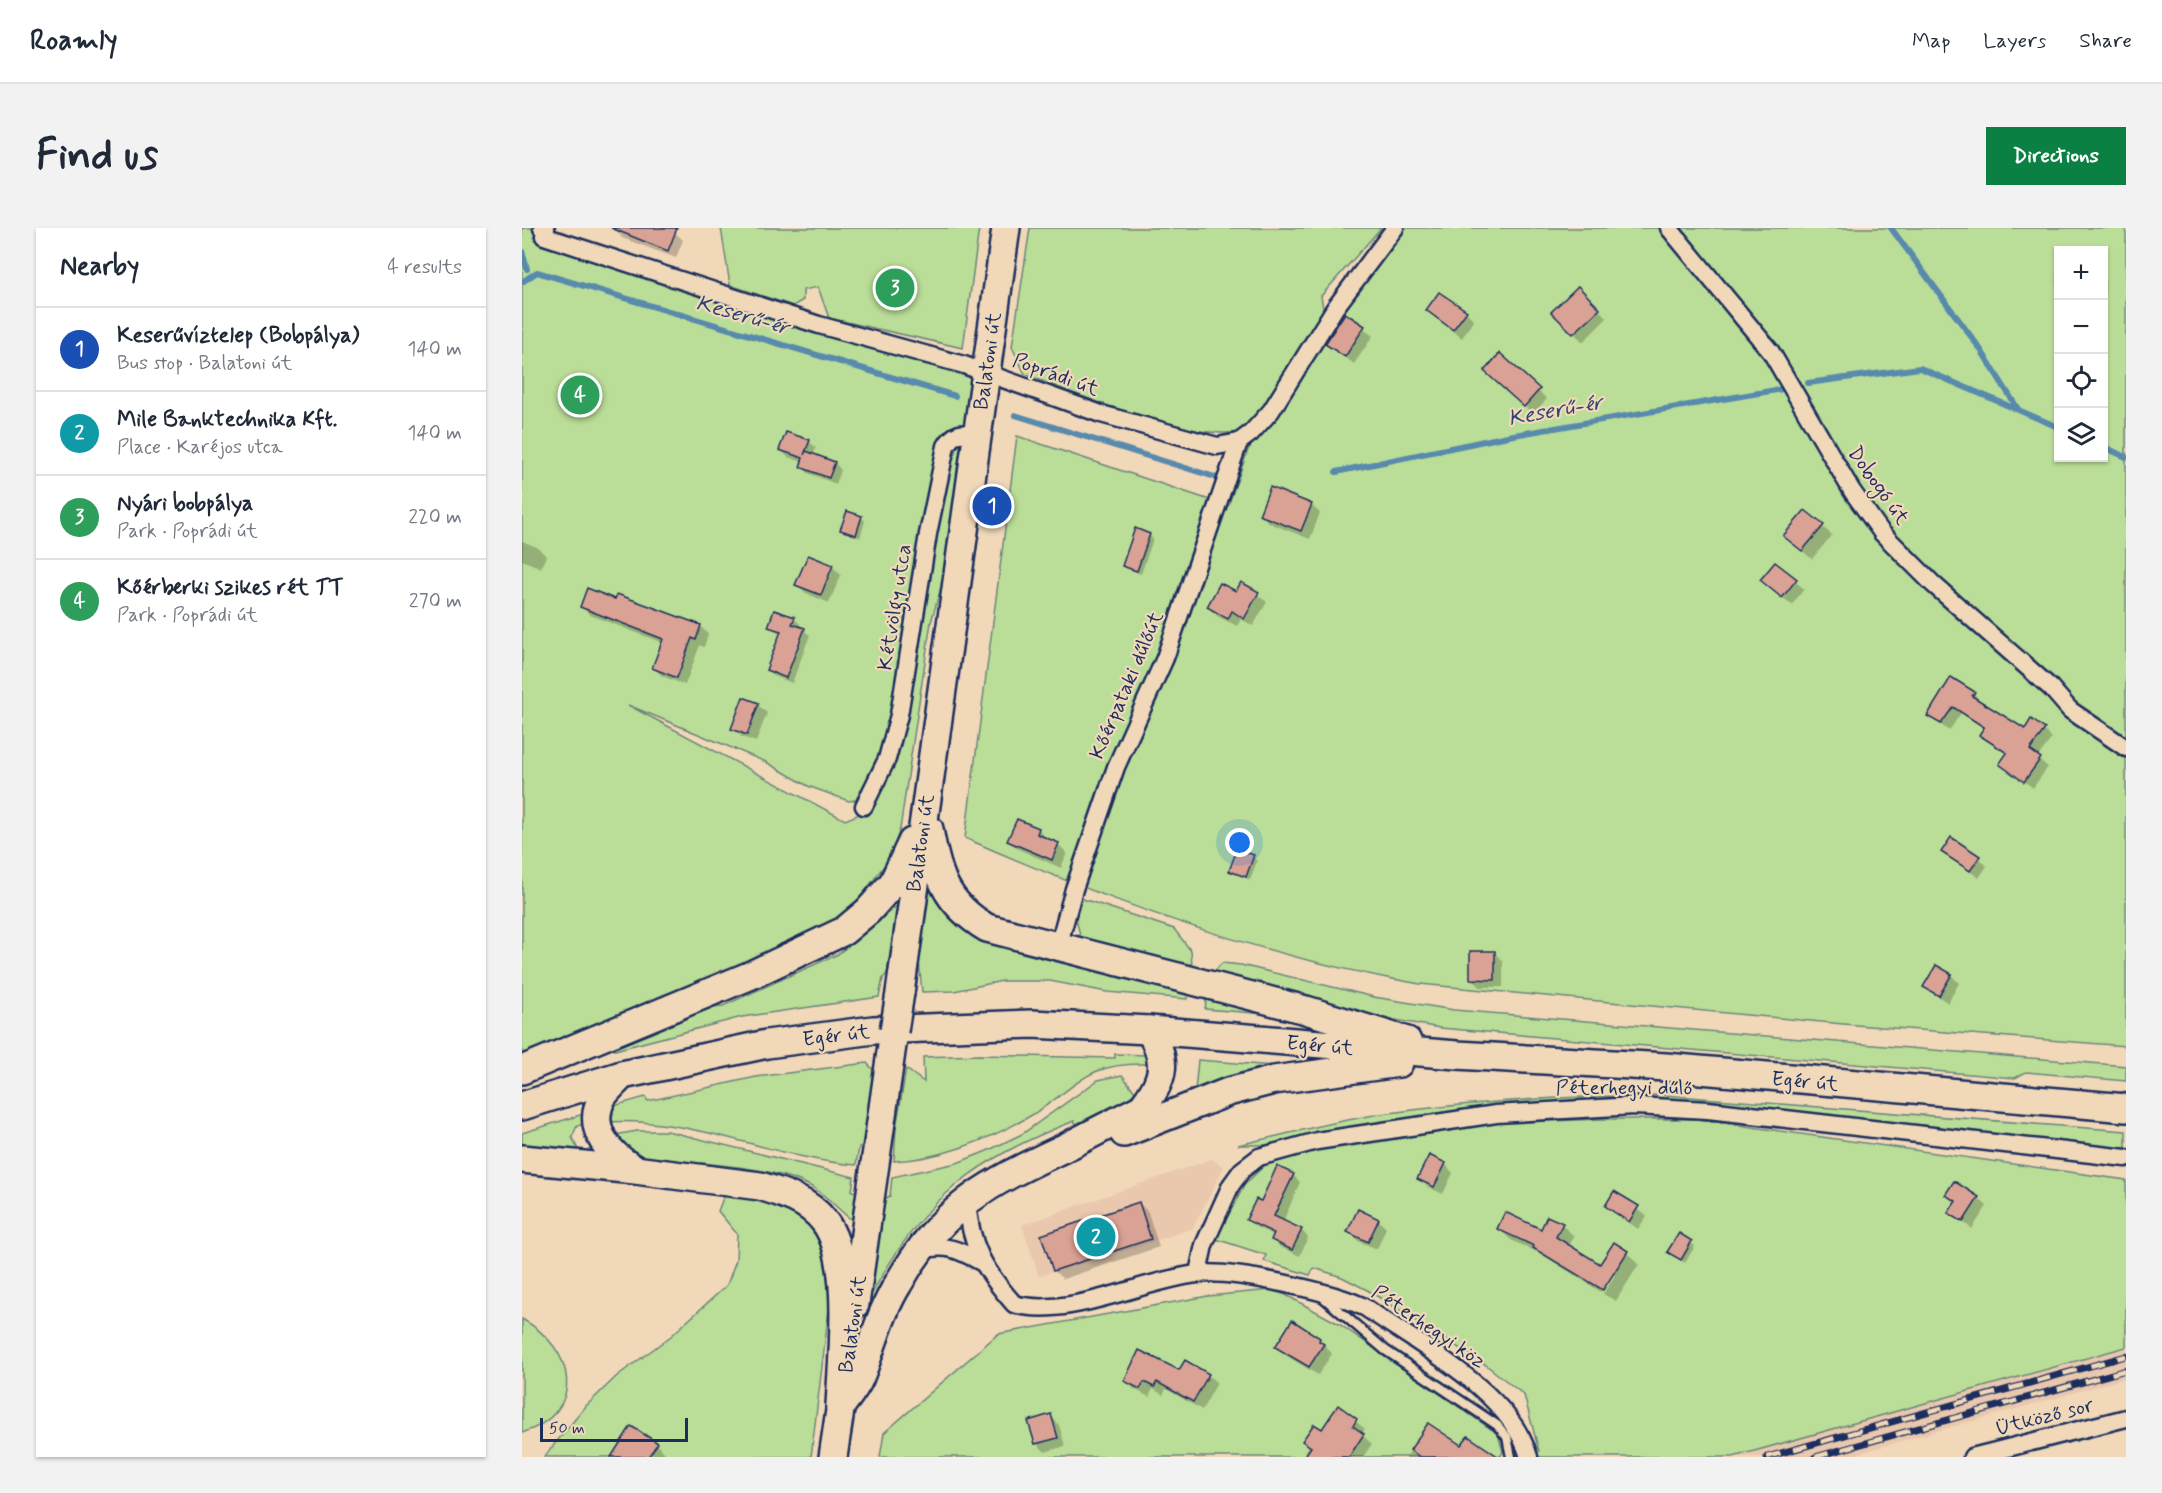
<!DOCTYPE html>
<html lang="en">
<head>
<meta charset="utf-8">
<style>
	:root { --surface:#fff; --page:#f2f2f3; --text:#1f2937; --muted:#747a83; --line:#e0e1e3; --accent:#0b8043 }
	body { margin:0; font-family:Mynerve,sans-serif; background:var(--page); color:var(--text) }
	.controls { position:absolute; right:18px; top:18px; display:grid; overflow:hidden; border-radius:0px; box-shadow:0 2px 4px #0004 }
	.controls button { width:54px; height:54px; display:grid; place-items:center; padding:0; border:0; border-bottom:2px solid var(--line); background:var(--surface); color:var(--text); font:30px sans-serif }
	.scale { position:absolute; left:18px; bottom:15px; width:148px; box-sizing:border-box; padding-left:6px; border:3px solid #1b2f5e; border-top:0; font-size:16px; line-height:21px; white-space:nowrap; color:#1b2f5e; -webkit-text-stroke:4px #f1d8b9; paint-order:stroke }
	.you { position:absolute; left:718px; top:615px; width:21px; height:21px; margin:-15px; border:4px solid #fff; border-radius:50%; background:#1a73e8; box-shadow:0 0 0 9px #1a73e833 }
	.badge { display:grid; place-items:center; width:39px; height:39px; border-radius:50%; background:var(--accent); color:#fff; font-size:20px; font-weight:700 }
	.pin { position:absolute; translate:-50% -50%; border:3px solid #fff; box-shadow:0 2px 6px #0006 }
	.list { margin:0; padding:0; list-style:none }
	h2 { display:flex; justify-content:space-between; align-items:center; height:78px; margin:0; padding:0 24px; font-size:26px }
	h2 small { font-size:20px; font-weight:400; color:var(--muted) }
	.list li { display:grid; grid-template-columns:39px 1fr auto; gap:18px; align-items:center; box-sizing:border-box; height:84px; padding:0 24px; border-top:2px solid var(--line) }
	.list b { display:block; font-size:22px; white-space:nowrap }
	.list p { margin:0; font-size:20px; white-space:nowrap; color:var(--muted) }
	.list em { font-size:20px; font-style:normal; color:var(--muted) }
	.icon { flex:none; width:33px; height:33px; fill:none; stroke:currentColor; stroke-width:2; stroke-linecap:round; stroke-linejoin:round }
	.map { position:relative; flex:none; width:1604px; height:1229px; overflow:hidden; border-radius:0px }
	header { display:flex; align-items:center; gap:36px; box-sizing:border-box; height:84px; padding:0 30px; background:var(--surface); border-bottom:2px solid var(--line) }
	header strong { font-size:28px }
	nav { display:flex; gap:33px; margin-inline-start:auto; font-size:21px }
	.intro { display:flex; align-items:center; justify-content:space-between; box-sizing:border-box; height:144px; padding:0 36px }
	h1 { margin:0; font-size:42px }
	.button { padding:15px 27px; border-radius:0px; background:var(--accent); color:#fff; font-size:21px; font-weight:700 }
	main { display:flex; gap:36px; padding:0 36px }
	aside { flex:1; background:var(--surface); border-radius:0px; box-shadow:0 2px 4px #0004 }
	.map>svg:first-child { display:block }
	.built { fill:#eac8ae }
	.green { fill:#badd97; stroke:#6a867a; stroke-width:1.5; fill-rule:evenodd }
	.shadow { fill:#0003 }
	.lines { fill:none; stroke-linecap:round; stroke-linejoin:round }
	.stream { stroke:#588aad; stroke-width:6 }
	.building { fill:#daa294; stroke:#1b2f5e; stroke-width:1.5 }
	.service-casing { stroke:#1b2f5e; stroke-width:13 }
	.minor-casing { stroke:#1b2f5e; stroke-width:21 }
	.primary-casing { stroke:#1b2f5e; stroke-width:32 }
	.service { stroke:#f1d8b9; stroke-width:8 }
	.minor { stroke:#f1d8b9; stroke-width:16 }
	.primary { stroke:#f1d8b9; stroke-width:27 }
	.rail-casing { stroke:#1b2f5e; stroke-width:7 }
	.rail { stroke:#f1d8b9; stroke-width:4.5; stroke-dasharray:14; stroke-linecap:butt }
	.primary-bridge-casing { stroke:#1b2f5e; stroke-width:32; stroke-linecap:butt }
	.primary-bridge { stroke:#f1d8b9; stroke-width:27 }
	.labels { text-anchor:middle; stroke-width:4.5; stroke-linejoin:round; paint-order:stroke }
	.street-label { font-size:21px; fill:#1b2f5e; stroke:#f1d8b9 }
	.water-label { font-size:22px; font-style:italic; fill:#2a4672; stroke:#f1d8b9 }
</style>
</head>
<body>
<header>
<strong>Roamly</strong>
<nav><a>Map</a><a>Layers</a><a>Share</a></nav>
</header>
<div class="intro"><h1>Find us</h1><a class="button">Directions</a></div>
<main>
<aside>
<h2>Nearby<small>4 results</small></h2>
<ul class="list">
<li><span class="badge" style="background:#1a4fb4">1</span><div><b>Keserűvíztelep (Bobpálya)</b><p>Bus stop · Balatoni út</p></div><em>140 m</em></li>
<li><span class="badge" style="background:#0f9aa8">2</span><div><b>Mile Banktechnika Kft.</b><p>Place · Karéjos utca</p></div><em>140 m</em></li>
<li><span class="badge" style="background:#2e9e5b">3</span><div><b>Nyári bobpálya</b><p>Park · Poprádi út</p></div><em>220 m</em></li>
<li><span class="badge" style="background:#2e9e5b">4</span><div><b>Kőérberki szikes rét TT</b><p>Park · Poprádi út</p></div><em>270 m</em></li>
</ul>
</aside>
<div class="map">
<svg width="1604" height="1229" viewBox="0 0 1604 1229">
	<rect width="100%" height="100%" fill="#f1d8b9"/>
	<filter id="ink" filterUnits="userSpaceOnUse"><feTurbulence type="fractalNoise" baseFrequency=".0167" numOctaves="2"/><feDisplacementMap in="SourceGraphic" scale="12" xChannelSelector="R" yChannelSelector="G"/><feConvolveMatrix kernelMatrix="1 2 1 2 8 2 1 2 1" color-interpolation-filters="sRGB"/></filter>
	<g filter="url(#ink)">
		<g class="built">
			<polygon points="690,931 702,939 671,1000 599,1025 597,1022 517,1048 500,997"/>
			<polygon points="1604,1119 1604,1150 1323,1229 1211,1229"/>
		</g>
		<g class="green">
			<polygon points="0,0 24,0 463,144 454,206 424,218 377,487 340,571 327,573 286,558 244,534 106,477 323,592 343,584 371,524 425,243 429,225 438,215 440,220 425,339 409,394 378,601 369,628 339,669 323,685 273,717 0,828"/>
			<polygon points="199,0 457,0 441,120 307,90 296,59 281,62 281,72 271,78 208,57"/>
			<path d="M508 0H859L799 68 802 86C788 111 748 193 723 202 681 218 547 164 503 146L490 119Z"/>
			<path d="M883 0H1604V818L1321 796 898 756C741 729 588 674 443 610L495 208 706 278 726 222 849 42ZM1536 22H1582V230H1536Z"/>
			<polygon points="407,659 431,691 449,706 521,729 666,761 665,771 585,764 528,753 480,753 432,763 400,764 397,733"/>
			<polygon points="558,670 652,701 669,723 670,739 559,711 553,687"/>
			<polygon points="377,676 365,746 361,750 357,769 220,789 93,822 92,817 130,805 190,779 201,778 316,726"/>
			<polygon points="700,735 719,737 852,769 932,782 1604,838 1604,853 1504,844 1493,850 918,800 840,786 688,748"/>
			<polygon points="685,766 757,787 683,781"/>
			<path d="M593 826 624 827 625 836C558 834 554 863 503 891 464 913 416 931 372 933L374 900 384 841 402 854 401 829 457 827 593 830Z"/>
			<polygon points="676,832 752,838 673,864"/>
			<path d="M345 835 353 844 344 918 337 919 334 937C248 930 176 889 85 894L88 879 123 869 126 873 234 849Z"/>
			<path d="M600 847 613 864 605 872 554 896 552 893C454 931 401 970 351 1064L349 1062 362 971 368 968 370 949 435 935 465 923 500 906 576 852Z"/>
			<path d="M1142 867 1604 903V924L1171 875 800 906 744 917H716C763 907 811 893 859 886 952 873 1048 868 1142 867Z"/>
			<polygon points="68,884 68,894 55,898 50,909 58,926 0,922 0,905"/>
			<polygon points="1080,891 1174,891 1604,952 1604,1119 1211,1229 1013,1229 1012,1225 1017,1223 1002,1167 964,1137 847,1063 820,1049 792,1040 788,1047 742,1033 744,1027 694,1011 723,956 743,937 796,921 894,905 972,895"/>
			<path d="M115 903H145L332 949 330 963 335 964 331 993C316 982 305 967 288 958 244 935 158 935 108 929L87 908Z"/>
			<polygon points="203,965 233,970 278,986 297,1003 311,1048 289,1229 22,1229 64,1178 95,1148 149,1108 205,1057 214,1032 215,1006 196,983"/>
			<polygon points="749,1062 764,1067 817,1096 976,1206 981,1224 978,1229 358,1229 362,1205 476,1106 686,1068"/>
			<path d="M0 1091C54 1121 65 1184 0 1205Z"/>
		</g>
		<g class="shadow">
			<polygon points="93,0 148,0 161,12 154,30 100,10"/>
			<polygon points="1056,60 1085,90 1061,114 1031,84"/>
			<polygon points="905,82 944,84 952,92 940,110"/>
			<polygon points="824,87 851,108 832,136 805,116"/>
			<polygon points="978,127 1025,171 1011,186 973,151"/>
			<polygon points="287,213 294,220 291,227 313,235 319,242 314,256 286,245 280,238 281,234 266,229 259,222"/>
			<polygon points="789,277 798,285 788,311 747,295 739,286"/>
			<polygon points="1283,284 1310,307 1290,331 1272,316"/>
			<polygon points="339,289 343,293 338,310 320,301"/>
			<polygon points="627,307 631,311 619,346 606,341 602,338"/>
			<polygon points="0,313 15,319 24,328 19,340 0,332"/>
			<polygon points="1253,336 1282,361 1270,377 1249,360"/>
			<polygon points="310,338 319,347 307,375 284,365 275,357"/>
			<polygon points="720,356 745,374 731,398 719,391 715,398 695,388 686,379 714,365"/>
			<polygon points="94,373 178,398 186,406 182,419 178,417 163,457 140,448 132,440 141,415 68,387 60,379"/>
			<polygon points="272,390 278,396 277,400 288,407 270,455 252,448 246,442 259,406 248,399"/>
			<polygon points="1430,451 1452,465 1459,475 1503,503 1522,502 1530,510 1515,530 1526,539 1511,560 1479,536 1486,526 1459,507 1463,501 1439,485 1427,503 1407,488"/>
			<polygon points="236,477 245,485 234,514 220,509 211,500"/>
			<polygon points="496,593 517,602 525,611 536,616 545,625 539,640 496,621 487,613"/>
			<polygon points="1421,624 1457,630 1465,638 1457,650"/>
			<polygon points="731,629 735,633 728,652 709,642"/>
			<polygon points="972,724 981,733 981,759 958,759 950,750"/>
			<polygon points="1429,747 1437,755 1426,775 1403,759"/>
			<polygon points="923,936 931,945 921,966 906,959 897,950"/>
			<polygon points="771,947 778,954 761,994 779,1002 786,1009 778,1028 758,1019 751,1012 753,1008 734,999 726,992"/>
			<polygon points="1093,965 1125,988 1116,1001 1084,978"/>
			<polygon points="1425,967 1456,970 1465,978 1450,1001 1428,984 1434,975"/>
			<polygon points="617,975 626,984 637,1019 541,1051 532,1043 521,1008"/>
			<polygon points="856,992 864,1000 855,1021 836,1013 827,1004"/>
			<polygon points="1040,997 1052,1008 1047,1019 1079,1038 1105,1024 1117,1036 1094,1073 1081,1066 1093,1047 1089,1047 1079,1064 1019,1026 989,1012 977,1001 1020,1003"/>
			<polygon points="1157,1007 1173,1018 1163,1035 1147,1024"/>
			<polygon points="798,1111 810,1126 796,1147 763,1127 755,1118"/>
			<polygon points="658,1144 686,1147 695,1155 680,1182 644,1161 641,1167 631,1161 627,1169 612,1161 604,1153"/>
			<polygon points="816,1179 843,1201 839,1206 850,1216 841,1229 780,1229 787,1218 782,1213 800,1203"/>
			<polygon points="529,1188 537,1197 543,1218 523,1224 514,1215"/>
			<polygon points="907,1197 939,1219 972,1229 884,1229"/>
			<polygon points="135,1216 143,1225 140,1229 92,1229"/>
		</g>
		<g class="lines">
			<g class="stream">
				<polyline points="1369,0 1459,122 1496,181"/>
				<polyline points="0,23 5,41"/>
				<polyline points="0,54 15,44 433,168"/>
				<polyline points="1286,155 1398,140 1536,199"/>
				<polyline points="493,187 693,249"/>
				<polyline points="1582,219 1604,229"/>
				<polyline points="814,244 986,208 1260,161"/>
			</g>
		</g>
		<g class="building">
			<polygon points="89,0 155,0 146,23"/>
			<polygon points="1056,58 1078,81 1051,106 1029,84"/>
			<polygon points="917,64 945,83 931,102 904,82"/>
			<polygon points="823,85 843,98 823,129 803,116"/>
			<polygon points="978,125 1018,161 1002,179 962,143"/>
			<polygon points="264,204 288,212 282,227 284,223 313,234 307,250 278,239 281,230 257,222"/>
			<polygon points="748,259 790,276 779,303 737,287"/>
			<polygon points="1283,282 1302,297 1280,323 1261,308"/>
			<polygon points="325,283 340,288 334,307 318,302"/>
			<polygon points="613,300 628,306 615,343 600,338"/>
			<polygon points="286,327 311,337 299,367 273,357"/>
			<polygon points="1253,334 1275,351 1260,370 1238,352"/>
			<polygon points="719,354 737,364 722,391 710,383 706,391 685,379 698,355 714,363"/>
			<polygon points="65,360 93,371 95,366 179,397 174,412 170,410 155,450 130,440 141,411 58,379"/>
			<polygon points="252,382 273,389 270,396 283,400 264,450 244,442 259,403 246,399"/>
			<polygon points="1429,449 1453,464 1450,468 1503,501 1509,491 1523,501 1508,522 1519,530 1502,554 1477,536 1485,525 1457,507 1462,499 1431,479 1419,496 1405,488"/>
			<polygon points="221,469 237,475 225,507 209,501"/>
			<polygon points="495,591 517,600 515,606 537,615 530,632 485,613"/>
			<polygon points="1429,609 1458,628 1448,643 1419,624"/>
			<polygon points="715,621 732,627 724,649 707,643"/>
			<polygon points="948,723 973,723 973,752 948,751"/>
			<polygon points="1414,737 1430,746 1417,768 1401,759"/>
			<polygon points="907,927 924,935 912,959 895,951"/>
			<polygon points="755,938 772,946 752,988 780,1001 770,1022 749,1012 752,1005 724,992 734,971 739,973"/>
			<polygon points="1432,953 1457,969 1441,994 1426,985 1434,973 1423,967"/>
			<polygon points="1092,963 1117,978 1107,994 1083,978"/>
			<polygon points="617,974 629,1011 531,1043 519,1007"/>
			<polygon points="836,981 857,991 846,1014 825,1004"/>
			<polygon points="983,984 1019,1001 1025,988 1041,995 1034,1009 1078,1036 1092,1014 1106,1023 1081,1062 1011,1020 1012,1018 975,1001"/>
			<polygon points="1157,1005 1170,1013 1159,1032 1145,1024"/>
			<polygon points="770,1092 798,1110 797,1113 802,1116 787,1139 753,1119"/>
			<polygon points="617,1122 657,1142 663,1132 687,1146 671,1174 635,1154 632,1159 622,1154 618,1161 602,1153"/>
			<polygon points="816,1177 835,1191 831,1198 842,1206 827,1229 782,1229 789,1219 780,1213 792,1196 800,1201"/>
			<polygon points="529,1186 536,1210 513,1216 506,1193"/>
			<polygon points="906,1195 939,1217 946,1208 977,1229 898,1229 888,1222"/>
			<polygon points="109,1198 136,1215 126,1229 89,1229"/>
		</g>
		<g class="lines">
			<defs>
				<polyline id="service" points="802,1070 863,1122 975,1197 985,1209 989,1229"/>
				<g id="minor">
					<polyline points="20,0 24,1 22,8 297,97 442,137 579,186 695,218 717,214 729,205 749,183 813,80 873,0"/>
					<polyline points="1147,0 1249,124 1330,263 1360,305 1411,356 1529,460 1548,482 1604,520"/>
					<path d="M342 578 365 531 377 487 406 306 424 218C432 204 439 205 454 206"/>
					<polyline points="536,719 552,661 594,539 643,430 717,214"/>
					<path d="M445 972C448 1018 462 1042 492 1076 547 1091 618 1053 675 1046 709 1041 813 1064 844 1080 897 1117 989 1164 1007 1229"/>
					<path d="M398 1022C426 1016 435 1021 459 1034"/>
					<polyline points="676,1045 682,1017 709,957 720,942 737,929 795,913 974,886 1113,878 1186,882 1604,930"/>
					<polyline points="1450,1229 1604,1190"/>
				</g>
				<g id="primary">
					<path d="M407 601C415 647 423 675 465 700L784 782 885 813"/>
					<polyline points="378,765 484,0"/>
					<polyline points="0,842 227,748 322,703 346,683 371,655 390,614"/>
					<path d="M100 847C94 854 86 861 81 868 63 900 87 926 112 941"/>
					<polyline points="0,878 100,847 245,816 351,802 510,796 627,802 935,827 1144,839 1604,880"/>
					<polyline points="602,905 706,864 752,852 877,835"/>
					<path d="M0 931 113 942 238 958C261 965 287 973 302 993 332 1031 320 1130 318 1178"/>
					<polyline points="333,1076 372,803"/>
					<path d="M318 1179C325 1170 334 1159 338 1149 351 1117 358 1085 376 1056 420 978 465 956 542 920 568 907 594 893 620 880 642 852 647 833 627 802"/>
					<polyline points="311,1229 321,1162"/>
				</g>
			</defs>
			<use href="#service" class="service-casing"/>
			<use href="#minor" class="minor-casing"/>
			<use href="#primary" class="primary-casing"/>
			<use href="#service" class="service"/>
			<use href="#minor" class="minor"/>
			<use href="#primary" class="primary"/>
			<defs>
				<g id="rail">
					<polyline points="1245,1229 1604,1128"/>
					<polyline points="1293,1229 1604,1142"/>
				</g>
			</defs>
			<use href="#rail" class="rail-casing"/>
			<use href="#rail" class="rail"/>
			<defs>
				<polyline id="primary-bridge" points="372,803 378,765"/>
			</defs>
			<use href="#primary-bridge" class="primary-bridge-casing"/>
			<use href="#primary-bridge" class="primary-bridge"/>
		</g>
	</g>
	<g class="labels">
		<g class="street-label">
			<text transform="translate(465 133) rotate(-82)" y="7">Balatoni út</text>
			<text transform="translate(534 146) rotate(20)" y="7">Poprádi út</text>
			<text transform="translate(1357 257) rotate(55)" y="7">Dobogó út</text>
			<text transform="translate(372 379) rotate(-81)" y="7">Kétvölgy utca</text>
			<text transform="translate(604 457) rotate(-67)" y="7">Kőérpataki dűlőút</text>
			<text transform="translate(398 615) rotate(-82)" y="7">Balatoni út</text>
			<text transform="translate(314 807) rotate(-7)" y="7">Egér út</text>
			<text transform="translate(798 817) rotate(5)" y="7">Egér út</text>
			<text transform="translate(1283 853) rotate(5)" y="7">Egér út</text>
			<text x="1102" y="866">Péterhegyi dűlő</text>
			<text transform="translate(330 1096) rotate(-82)" y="7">Balatoni út</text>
			<text transform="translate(907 1098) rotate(34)" y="7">Péterhegyi köz</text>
			<text transform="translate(1522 1188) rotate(-14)" y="7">Ütköző sor</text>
		</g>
		<g class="water-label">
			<text transform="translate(221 86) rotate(16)" y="8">Keserű-ér</text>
			<text transform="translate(1033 181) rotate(-10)" y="8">Keserű-ér</text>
		</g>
	</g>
</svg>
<div class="controls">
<button>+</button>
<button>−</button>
<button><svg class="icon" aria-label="locate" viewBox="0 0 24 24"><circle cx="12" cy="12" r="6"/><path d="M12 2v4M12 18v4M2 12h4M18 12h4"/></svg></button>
<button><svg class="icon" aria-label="layers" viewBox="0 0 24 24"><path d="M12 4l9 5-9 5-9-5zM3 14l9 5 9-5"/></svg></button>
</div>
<div class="scale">50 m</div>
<div class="you"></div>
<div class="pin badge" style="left:470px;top:278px;background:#1a4fb4">1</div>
<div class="pin badge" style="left:574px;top:1009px;background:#0f9aa8">2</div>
<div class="pin badge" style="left:373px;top:60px;background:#2e9e5b">3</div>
<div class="pin badge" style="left:58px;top:167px;background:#2e9e5b">4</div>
</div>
</main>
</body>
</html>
